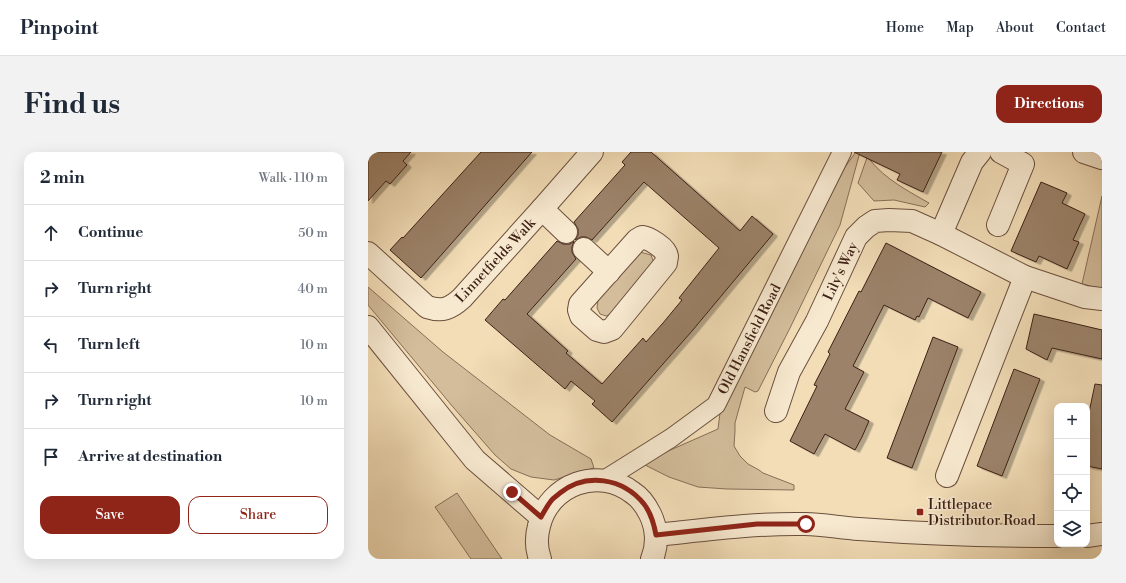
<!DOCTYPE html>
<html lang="en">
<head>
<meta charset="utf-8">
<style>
	:root { --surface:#fff; --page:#f2f2f3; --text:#1f2937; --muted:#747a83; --line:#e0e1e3; --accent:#8f2418 }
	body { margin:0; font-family:"Libre Bodoni",serif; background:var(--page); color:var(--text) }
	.controls { position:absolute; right:12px; bottom:12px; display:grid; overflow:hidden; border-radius:8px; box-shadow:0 4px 16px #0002 }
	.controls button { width:36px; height:36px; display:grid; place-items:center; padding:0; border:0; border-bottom:1px solid var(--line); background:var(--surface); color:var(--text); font:20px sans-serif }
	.stop { position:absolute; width:12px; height:12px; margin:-9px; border:3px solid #8f2418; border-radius:50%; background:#fff }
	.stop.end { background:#8f2418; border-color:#fff; box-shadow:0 1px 4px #0008 }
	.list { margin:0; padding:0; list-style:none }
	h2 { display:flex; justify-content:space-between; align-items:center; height:52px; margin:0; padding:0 16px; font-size:17px }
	h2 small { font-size:13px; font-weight:400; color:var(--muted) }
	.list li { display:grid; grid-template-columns:26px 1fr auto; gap:12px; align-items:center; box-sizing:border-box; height:56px; padding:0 16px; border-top:1px solid var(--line) }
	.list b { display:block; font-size:15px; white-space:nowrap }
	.list em { font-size:13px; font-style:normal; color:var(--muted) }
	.actions { display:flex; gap:8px; padding:12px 16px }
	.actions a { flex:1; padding:9px 0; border:1px solid var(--accent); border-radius:12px; text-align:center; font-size:14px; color:var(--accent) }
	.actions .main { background:var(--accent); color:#fff }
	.icon { flex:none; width:22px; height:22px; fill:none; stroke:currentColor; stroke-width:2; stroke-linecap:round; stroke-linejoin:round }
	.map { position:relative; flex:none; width:734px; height:407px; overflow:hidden; border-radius:12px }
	header { display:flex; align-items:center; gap:24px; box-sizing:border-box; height:56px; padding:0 20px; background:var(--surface); border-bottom:1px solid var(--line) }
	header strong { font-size:19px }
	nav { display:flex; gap:22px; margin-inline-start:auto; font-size:14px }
	.intro { display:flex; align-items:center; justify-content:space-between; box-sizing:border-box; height:96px; padding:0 24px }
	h1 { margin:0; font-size:28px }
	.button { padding:10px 18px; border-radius:12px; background:var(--accent); color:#fff; font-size:14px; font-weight:700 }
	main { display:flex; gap:24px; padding:0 24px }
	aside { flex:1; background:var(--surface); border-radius:12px; box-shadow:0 4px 16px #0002 }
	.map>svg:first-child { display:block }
	.green { fill:#d3bd9b; stroke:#886e58 }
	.building { fill:#9b8269; stroke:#3d2015; filter:url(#shadow) }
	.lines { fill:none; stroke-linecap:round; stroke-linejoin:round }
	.pedestrian-casing { stroke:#6a4f3e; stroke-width:20 }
	.minor-casing { stroke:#6a4f3e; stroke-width:24 }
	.tertiary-casing { stroke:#6a4f3e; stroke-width:24 }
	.pedestrian { stroke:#f7e9d0; stroke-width:18 }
	.minor { stroke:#f7e9d0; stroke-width:22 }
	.tertiary { stroke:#f7e9d0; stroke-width:22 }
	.route { stroke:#8f2418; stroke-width:5 }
	.poi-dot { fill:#8f2418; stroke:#f7e9d0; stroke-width:1.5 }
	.labels { text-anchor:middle; stroke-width:3; stroke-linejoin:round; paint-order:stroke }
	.street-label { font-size:14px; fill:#3d2015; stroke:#f7e9d0 }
	.poi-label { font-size:14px; fill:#3d2015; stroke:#f7e9d0; text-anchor:start }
</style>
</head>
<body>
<header>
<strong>Pinpoint</strong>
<nav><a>Home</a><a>Map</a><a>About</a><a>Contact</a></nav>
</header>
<div class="intro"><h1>Find us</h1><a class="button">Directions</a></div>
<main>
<aside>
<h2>2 min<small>Walk · 110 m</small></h2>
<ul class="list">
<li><svg class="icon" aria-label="ahead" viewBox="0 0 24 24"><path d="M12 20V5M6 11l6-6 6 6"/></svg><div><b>Continue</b></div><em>50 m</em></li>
<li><svg class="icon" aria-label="right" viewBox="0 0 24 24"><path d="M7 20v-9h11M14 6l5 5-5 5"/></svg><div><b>Turn right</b></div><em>40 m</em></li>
<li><svg class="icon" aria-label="left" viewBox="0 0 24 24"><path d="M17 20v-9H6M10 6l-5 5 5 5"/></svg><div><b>Turn left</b></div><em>10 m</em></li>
<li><svg class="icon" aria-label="right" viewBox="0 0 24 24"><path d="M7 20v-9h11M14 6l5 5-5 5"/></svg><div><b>Turn right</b></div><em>10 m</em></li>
<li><svg class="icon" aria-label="arrive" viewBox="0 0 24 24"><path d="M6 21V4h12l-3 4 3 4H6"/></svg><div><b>Arrive at destination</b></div></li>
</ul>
<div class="actions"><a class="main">Save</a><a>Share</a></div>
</aside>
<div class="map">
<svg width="734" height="407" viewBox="0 0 734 407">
	<defs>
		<filter id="shadow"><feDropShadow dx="4.5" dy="2.5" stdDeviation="0" flood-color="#0004"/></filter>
	</defs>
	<rect width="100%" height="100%" fill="#f2ddb7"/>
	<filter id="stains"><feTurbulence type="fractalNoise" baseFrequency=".005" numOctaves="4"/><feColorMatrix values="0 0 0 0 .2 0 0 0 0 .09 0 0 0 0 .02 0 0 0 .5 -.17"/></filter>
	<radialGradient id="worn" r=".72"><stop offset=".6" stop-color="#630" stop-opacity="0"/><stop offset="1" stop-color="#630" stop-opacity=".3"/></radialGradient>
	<g class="green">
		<polygon points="488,0 492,0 472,73 422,176 390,239 387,240 377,235 367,271 367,279 366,294 372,304 380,312 391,318 395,321 426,333 426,338 359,337 330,335 301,325 273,311 350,277 353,253 396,178 431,106 477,15"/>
		<path d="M501 0H506L502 8C517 27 540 39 561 51L557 55 526 48 506 49 490 31Z"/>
		<polygon points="734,44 734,137 714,132"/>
		<polygon points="272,100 283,103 286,111 247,160 238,164 232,162 229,156 230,148"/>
		<polygon points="0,135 75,200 182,283 223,307 226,316 186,328 163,325 143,317 127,303 85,255 0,153"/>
		<polygon points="89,341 134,407 103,407 67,355"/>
	</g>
	<g class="building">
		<polygon points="0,0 43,0 35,9 39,13 22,32 18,29 0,49"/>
		<polygon points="113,0 164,0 53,126 22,98 34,85 35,86"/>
		<polygon points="263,0 283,0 372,79 384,64 405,82 324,179 244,270 224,252 227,249 203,229 197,237 117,168 135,147 137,148 189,89 195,92 202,92 206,89 204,95 204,100 208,107 159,162 200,199 198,201 234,232 275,186 278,190 295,171 314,148 311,146 351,96 276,30 224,88 218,85 213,85 207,88 210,83 210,77 206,70 257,13 254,10"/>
		<polygon points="486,0 574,0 555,40 529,28 532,22"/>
		<polygon points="673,30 699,41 694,51 717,62 705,88 711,90 699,117 671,104 668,110 643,99"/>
		<polygon points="518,91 613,140 600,166 560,146 551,165 549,164 547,168 516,153 485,214 496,220 477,257 501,269 494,285 487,298 457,282 446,302 422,289 449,234 446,233 462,202 460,200 491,139 493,140"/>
		<polygon points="666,162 734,178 734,207 684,196 679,208 658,197"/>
		<polygon points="565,185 590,195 544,316 519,306"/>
		<polygon points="646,217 672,227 634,324 609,314"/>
		<polygon points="727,232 734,233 734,317 719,314 719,270"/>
	</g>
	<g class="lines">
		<defs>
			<polyline id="pedestrian" points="236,328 303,286 348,253 474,0"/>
			<g id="minor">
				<polyline points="716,0 734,6"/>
				<polyline points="174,57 198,80"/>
				<polyline points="630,73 655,12 633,0"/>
				<polyline points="573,82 604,10 612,0"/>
				<path d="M274 85C281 86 298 96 299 104 299 106 298 109 298 111L244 177 236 180 229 178 213 164 211 158 212 152 269 88Z"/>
				<polyline points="216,97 241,120"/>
				<path d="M0 101 59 155C74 160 82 157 94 146L174 57 224 0"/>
				<polyline points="408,259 421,220 449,169 488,85 498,75 507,69 521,68 544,69 573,82 657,125 717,145 734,147"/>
				<polyline points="579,324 657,125"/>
			</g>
			<g id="tertiary">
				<polyline points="0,175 107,308 173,365"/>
				<path d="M288 383C337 378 387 371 437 372 455 372 473 376 491 377 557 382 623 384 689 384"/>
				<polyline points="719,384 734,382"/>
				<path d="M172 407C168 396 168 385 171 374 181 332 231 314 265 341 273 346 278 354 282 362 289 376 290 393 284 407"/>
			</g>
		</defs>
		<use href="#pedestrian" class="pedestrian-casing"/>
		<use href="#minor" class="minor-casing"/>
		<use href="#tertiary" class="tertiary-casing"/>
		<use href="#pedestrian" class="pedestrian"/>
		<use href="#minor" class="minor"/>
		<use href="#tertiary" class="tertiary"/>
	</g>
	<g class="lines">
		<path class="route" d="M144 340 173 365C176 360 179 354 183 349 185 346 189 344 192 341 218 320 255 326 276 352 283 361 286 372 288 383L389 372H438"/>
	</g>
	<rect class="poi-dot" x="548" y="356" width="8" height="8" rx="2"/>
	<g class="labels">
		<g class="street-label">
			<text transform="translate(127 108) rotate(-47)" y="5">Linnetfields Walk</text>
			<text transform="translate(472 119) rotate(-65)" y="5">Lily's Way</text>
			<text transform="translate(381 187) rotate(-63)" y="5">Old Hansfield Road</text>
		</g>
		<g class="poi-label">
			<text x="560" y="357">Littlepace<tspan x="560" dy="16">Distributor Road</tspan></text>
		</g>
	</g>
	<rect width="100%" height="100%" filter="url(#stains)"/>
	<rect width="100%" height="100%" fill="url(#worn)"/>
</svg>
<div class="controls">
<button>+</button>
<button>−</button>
<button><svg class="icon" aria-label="locate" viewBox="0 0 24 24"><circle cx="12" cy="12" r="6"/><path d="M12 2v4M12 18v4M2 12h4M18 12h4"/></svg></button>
<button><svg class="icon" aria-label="layers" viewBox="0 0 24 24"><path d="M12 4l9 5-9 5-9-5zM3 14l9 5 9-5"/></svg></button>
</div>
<div class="stop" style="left:438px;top:372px"></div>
<div class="stop end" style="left:144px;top:340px"></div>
</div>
</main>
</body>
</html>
